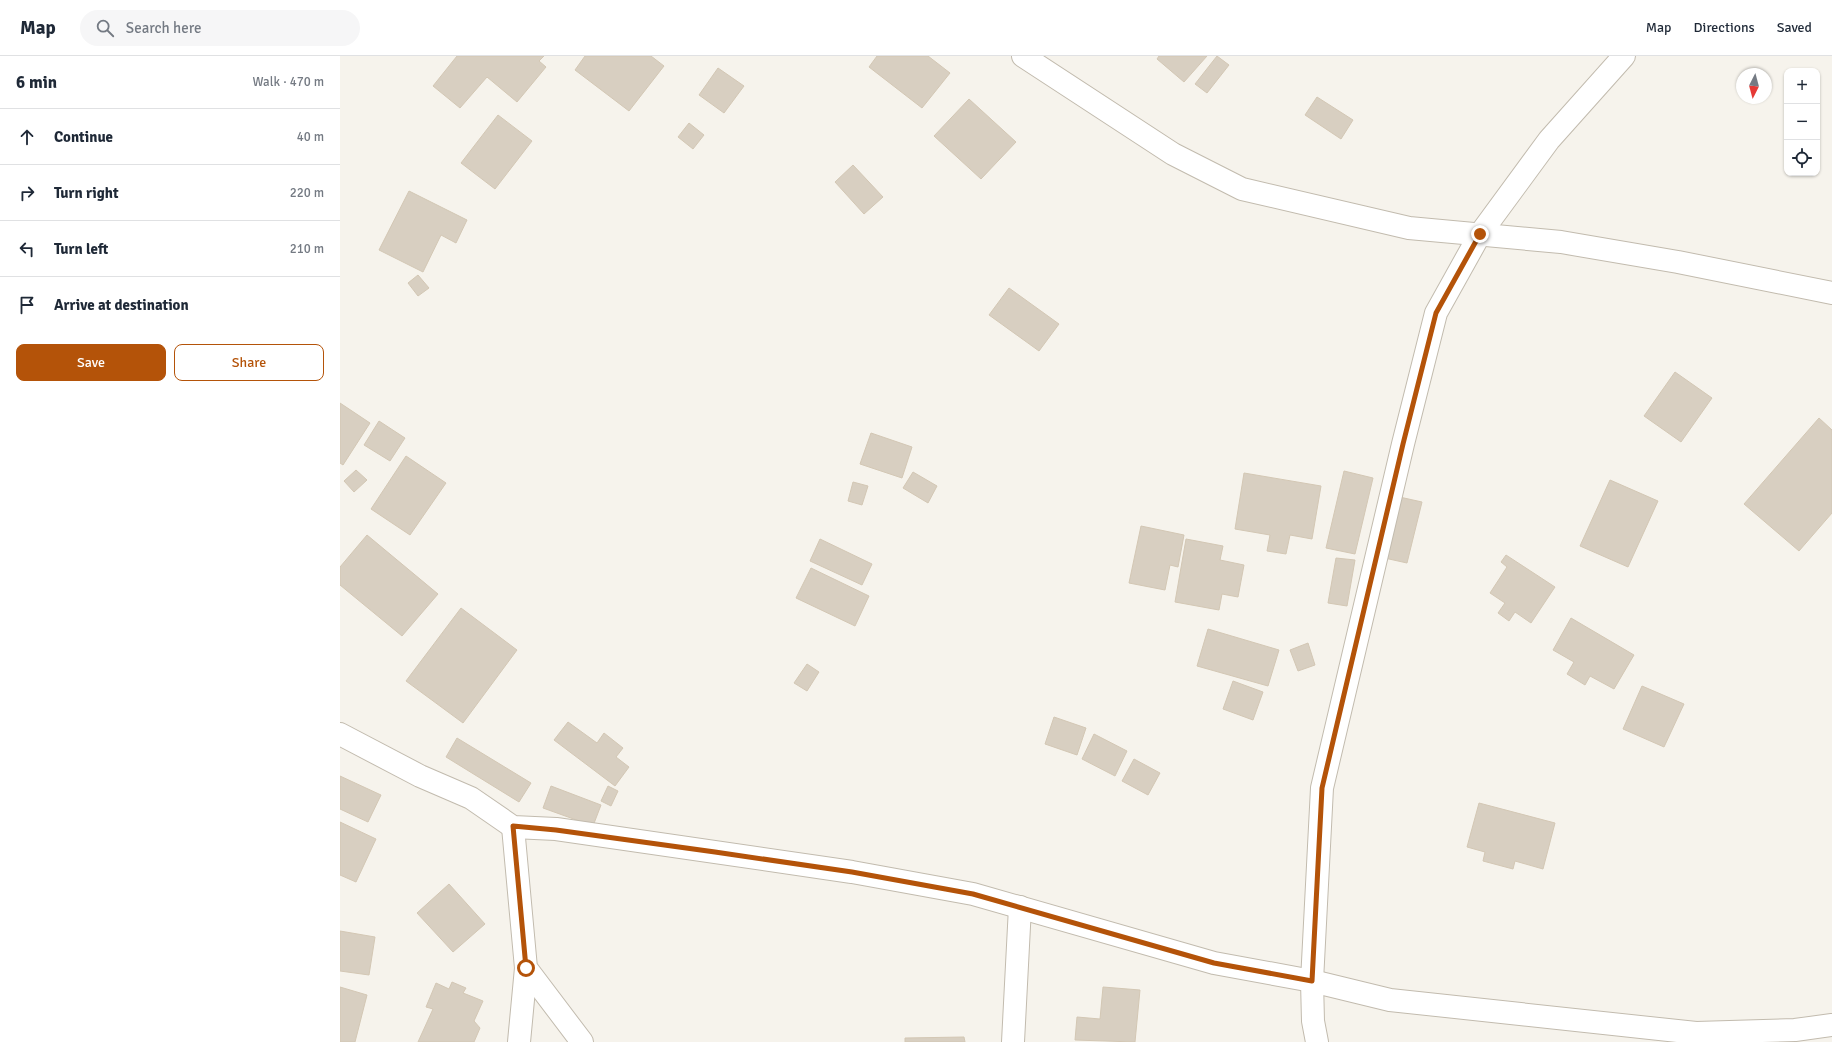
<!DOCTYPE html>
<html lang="en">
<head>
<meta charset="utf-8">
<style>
	:root { --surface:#fff; --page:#f6f6f7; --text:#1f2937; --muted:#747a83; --line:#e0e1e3; --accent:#b45309 }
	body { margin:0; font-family:Signika,sans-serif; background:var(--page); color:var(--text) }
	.controls { position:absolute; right:12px; top:12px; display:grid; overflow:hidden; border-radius:8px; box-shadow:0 1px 3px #0004 }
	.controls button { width:36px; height:36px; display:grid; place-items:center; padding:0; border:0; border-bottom:1px solid var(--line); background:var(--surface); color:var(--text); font:20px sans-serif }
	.compass { position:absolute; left:1396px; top:12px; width:36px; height:36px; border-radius:50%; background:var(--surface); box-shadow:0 1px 3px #0004; rotate:186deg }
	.stop { position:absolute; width:12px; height:12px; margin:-9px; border:3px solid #b45309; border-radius:50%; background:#fff }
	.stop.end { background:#b45309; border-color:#fff; box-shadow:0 1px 4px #0008 }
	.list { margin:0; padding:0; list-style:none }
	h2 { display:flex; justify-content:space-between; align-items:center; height:52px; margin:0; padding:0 16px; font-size:17px }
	h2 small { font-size:13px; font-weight:400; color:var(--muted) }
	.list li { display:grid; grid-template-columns:26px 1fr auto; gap:12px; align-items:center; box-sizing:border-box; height:56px; padding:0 16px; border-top:1px solid var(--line) }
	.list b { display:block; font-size:15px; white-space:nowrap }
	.list em { font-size:13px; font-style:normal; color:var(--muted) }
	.actions { display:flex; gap:8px; padding:12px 16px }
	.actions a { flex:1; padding:9px 0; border:1px solid var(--accent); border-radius:8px; text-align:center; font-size:14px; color:var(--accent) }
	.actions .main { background:var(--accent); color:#fff }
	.icon { flex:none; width:22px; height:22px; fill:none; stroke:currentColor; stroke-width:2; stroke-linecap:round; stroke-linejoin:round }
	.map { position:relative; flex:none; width:1492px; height:986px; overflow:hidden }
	header { display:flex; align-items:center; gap:24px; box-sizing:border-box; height:56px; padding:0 20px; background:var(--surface); border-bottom:1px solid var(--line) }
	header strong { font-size:19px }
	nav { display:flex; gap:22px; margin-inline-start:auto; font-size:14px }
	.search { width:280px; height:36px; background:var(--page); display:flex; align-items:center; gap:10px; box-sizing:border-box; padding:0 14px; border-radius:22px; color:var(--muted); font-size:15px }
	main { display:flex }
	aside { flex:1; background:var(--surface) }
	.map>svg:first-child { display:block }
	.building { fill:#d8cfc1; stroke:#d3c7b4 }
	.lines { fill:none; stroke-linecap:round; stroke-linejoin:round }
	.street-casing { stroke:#c2bbae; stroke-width:24 }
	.street { stroke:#fff; stroke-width:22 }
	.route { stroke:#b45309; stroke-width:5 }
</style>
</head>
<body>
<header>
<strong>Map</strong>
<div class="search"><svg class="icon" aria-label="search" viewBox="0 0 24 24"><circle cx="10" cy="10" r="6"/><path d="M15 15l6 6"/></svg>Search here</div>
<nav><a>Map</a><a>Directions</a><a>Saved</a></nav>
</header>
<main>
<aside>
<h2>6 min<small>Walk · 470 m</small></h2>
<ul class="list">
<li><svg class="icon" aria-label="ahead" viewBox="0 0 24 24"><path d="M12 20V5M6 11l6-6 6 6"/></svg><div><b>Continue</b></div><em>40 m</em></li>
<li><svg class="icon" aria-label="right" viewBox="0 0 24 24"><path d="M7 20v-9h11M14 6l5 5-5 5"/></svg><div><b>Turn right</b></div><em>220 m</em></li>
<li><svg class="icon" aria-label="left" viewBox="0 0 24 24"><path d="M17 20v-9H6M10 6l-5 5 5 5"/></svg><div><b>Turn left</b></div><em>210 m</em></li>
<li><svg class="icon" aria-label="arrive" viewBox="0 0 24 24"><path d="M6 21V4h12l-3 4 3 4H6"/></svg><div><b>Arrive at destination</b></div></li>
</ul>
<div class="actions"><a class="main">Save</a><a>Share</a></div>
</aside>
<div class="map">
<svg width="1492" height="986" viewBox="0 0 1492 986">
	<rect width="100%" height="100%" fill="#f6f3ec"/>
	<g class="building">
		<polygon points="117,0 204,0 199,5 206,11 177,46 147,21 120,52 93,30"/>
		<polygon points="245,0 311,0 324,10 289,55 235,14"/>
		<polygon points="537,0 588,0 610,17 582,52 529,11"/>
		<polygon points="819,0 867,0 844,26 817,3"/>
		<polygon points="877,0 889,9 867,37 855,28"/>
		<polygon points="378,12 404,30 384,57 359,39"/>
		<polygon points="977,41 1013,64 1001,83 965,59"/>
		<polygon points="629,43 676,86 641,123 594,80"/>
		<polygon points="158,59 192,85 155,133 121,107"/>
		<polygon points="349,67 364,79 353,93 338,81"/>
		<polygon points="513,109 543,141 524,158 495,126"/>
		<polygon points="69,135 127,164 116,187 101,179 83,216 39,194"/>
		<polygon points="78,219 89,232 78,240 68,227"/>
		<polygon points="669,232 719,268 699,295 649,259"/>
		<polygon points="1335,316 1372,342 1341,386 1304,360"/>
		<polygon points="0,347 30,367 3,409 0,407"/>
		<polygon points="1479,362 1492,374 1492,457 1459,495 1404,448"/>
		<polygon points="39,365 65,382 50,405 24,389"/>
		<polygon points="531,377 572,391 562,422 520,408"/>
		<polygon points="66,400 106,427 70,479 31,453"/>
		<polygon points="16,414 27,424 14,436 4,425"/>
		<polygon points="1004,415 1033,422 1015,498 986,492"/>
		<polygon points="573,416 597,430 588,447 563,432"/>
		<polygon points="904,417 981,430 972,483 950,479 946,498 927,495 930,479 895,473"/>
		<polygon points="1270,424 1318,445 1288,511 1240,490"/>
		<polygon points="513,426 528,430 522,449 508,445"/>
		<polygon points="1055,440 1082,446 1067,507 1040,501"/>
		<polygon points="801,470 844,479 838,511 830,509 825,534 789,527"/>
		<polygon points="27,479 98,538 62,580 0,529 0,511"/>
		<polygon points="480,483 532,508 522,529 470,505"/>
		<polygon points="846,483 883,490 880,504 904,509 898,541 882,538 879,554 835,546"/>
		<polygon points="1166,499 1215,531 1191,567 1175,556 1169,565 1158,557 1165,547 1150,537 1167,511 1161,506"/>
		<polygon points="996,502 1015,504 1007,550 988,547"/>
		<polygon points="471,512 529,540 515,570 456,542"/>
		<polygon points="121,552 177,594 123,667 66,625"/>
		<polygon points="1231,562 1294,599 1274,633 1250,620 1245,629 1227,618 1234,606 1213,594"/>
		<polygon points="868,573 939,594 928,630 857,610"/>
		<polygon points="968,587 975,609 958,615 950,594"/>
		<polygon points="467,608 479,616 467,635 454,627"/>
		<polygon points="893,625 923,636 913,664 883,653"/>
		<polygon points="1302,630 1344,648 1324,691 1283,673"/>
		<polygon points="714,661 746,672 737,699 705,688"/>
		<polygon points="228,666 257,687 264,677 283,692 276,701 289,711 275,730 214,684"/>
		<polygon points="754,678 787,695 775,720 742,703"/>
		<polygon points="117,682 191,727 179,746 106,701"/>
		<polygon points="794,703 820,717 808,739 782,725"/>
		<polygon points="0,720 41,739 28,766 0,753"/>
		<polygon points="211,730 261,749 253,770 203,752"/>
		<polygon points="268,730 278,735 271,750 261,745"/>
		<polygon points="1139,747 1215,767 1203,813 1175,805 1173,813 1143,805 1145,796 1127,791"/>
		<polygon points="0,766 36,783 16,826 0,819"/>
		<polygon points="109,828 145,868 113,896 77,857"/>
		<polygon points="0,875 35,881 29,919 0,915"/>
		<polygon points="112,926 126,932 123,937 143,945 134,965 140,972 134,986 78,986 93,953 86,951 96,927 109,933"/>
		<polygon points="0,931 27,939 15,986 0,986"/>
		<polygon points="763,931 800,934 795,986 735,984 737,961 760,963"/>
		<polygon points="624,981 625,986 565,986 565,982"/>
	</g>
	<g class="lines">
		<defs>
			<g id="street">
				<polyline points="683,0 833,98 902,133 1069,172 1221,186 1338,206 1492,237"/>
				<polyline points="0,678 80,720 131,742 173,771 216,773 512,816 633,838 874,907 972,925 1050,944 1356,977 1367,986"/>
				<polyline points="173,771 186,912 242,986"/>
				<polyline points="1356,977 1455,974 1492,969"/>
				<polyline points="179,986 186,912"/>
				<polyline points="673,986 680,851"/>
				<polyline points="977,986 973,965 972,925 982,732 1063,388 1096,257 1140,178 1209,84 1284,0"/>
			</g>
		</defs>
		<use href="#street" class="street-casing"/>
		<use href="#street" class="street"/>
	</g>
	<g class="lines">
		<polyline class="route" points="186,912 173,770 216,774 375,796 512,816 633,838 874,907 972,925 982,732 1063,388 1096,257 1140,178"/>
	</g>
</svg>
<div class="controls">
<button>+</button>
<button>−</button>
<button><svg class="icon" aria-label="locate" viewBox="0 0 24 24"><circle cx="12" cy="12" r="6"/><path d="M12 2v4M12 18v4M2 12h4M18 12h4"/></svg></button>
</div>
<svg class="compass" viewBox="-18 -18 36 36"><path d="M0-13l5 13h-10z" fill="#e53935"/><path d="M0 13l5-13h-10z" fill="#747a83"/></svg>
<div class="stop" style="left:186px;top:912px"></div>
<div class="stop end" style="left:1140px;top:178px"></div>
</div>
</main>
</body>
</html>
